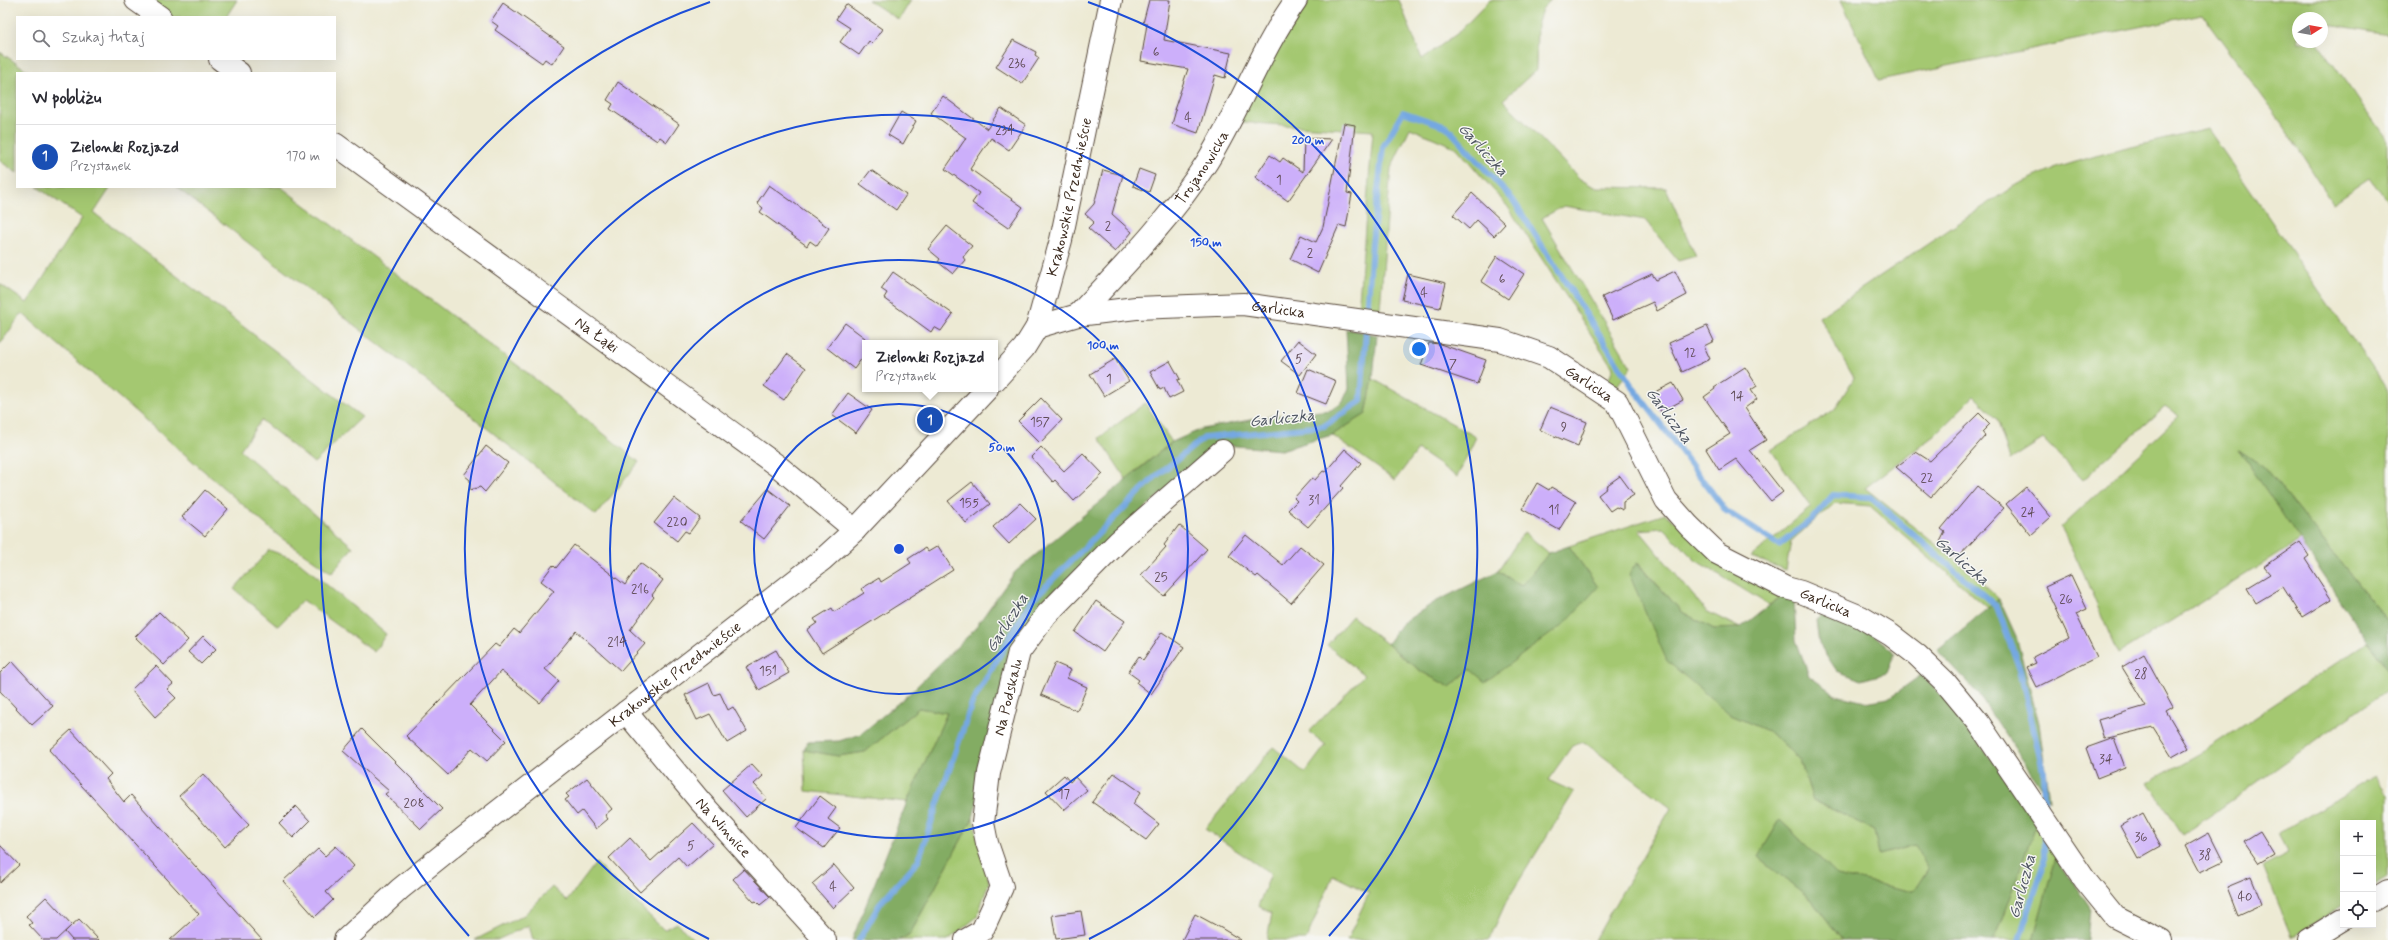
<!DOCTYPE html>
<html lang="pl">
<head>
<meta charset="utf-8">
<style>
	:root { --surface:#fff; --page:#f7f7f7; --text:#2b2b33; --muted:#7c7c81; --line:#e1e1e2; --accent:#1f6fb2 }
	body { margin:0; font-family:Mynerve,sans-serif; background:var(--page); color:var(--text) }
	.controls { position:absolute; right:12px; bottom:12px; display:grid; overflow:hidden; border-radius:0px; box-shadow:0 4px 16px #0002 }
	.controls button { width:36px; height:36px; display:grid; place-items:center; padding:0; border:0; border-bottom:1px solid var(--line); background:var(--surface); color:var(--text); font:20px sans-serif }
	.compass { position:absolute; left:2292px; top:12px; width:36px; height:36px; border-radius:50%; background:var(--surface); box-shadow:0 4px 16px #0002; rotate:79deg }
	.you { position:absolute; left:1419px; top:349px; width:14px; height:14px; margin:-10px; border:3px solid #fff; border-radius:50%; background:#1a73e8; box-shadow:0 0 0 6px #1a73e833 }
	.badge { display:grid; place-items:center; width:26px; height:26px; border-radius:50%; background:var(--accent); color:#fff; font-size:13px; font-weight:700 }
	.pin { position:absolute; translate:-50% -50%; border:2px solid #fff; box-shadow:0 1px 4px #0006 }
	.popup { position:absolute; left:862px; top:340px; width:136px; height:52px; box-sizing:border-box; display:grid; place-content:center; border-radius:0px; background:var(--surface); filter:drop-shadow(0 1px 3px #0005); font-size:13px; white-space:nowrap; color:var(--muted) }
	.popup b { font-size:15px; color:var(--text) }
	.popup::after { content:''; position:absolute; left:50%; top:100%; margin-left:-8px; border:8px solid transparent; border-top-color:var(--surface) }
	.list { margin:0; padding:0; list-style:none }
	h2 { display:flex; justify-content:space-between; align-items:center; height:52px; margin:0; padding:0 16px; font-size:17px }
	h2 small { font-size:13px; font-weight:400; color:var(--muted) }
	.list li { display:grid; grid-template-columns:26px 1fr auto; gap:12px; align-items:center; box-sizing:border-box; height:64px; padding:0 16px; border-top:1px solid var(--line) }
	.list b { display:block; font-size:15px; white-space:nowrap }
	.list p { margin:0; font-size:13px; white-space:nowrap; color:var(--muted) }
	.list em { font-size:13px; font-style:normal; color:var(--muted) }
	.icon { flex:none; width:22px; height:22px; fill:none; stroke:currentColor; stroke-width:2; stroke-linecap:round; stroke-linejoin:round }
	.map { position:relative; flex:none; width:2388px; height:940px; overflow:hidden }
	.search { position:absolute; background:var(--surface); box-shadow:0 4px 16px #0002; left:16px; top:16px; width:320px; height:44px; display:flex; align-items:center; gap:10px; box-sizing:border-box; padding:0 14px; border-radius:0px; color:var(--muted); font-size:15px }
	.panel { position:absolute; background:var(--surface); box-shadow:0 4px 16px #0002; left:16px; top:72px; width:320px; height:116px; border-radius:0px }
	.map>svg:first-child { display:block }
	.green { fill:#a4c871; stroke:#707948 }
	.forest { fill:#83ac63; stroke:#5f6b40 }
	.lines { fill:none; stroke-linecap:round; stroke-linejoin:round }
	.stream { stroke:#75a8e1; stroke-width:6 }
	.building { fill:#ccaffa }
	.street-casing { stroke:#564739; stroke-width:24 }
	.secondary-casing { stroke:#564739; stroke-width:24 }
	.street { stroke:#fff; stroke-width:22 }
	.secondary { stroke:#fff; stroke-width:22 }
	.ring { fill:none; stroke:#1d4ed8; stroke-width:2 }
	.labels { text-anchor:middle; stroke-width:3; stroke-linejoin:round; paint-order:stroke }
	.number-label { font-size:13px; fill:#5f4b55 }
	.street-label { font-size:15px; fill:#3b2a1e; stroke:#f6f6f2 }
	.water-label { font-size:16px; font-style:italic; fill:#4f5662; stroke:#f6f6f2 }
	.centre { fill:#1d4ed8; stroke:#f6f6f2; stroke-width:2 }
	.ring-label { font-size:12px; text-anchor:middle; font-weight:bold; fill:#1d4ed8; stroke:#f6f6f2; stroke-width:3; stroke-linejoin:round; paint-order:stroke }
</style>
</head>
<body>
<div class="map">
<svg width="2388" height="940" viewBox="0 0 2388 940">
	<rect width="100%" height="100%" fill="#f6f6f2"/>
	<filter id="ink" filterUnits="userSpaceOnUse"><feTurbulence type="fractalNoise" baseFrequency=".025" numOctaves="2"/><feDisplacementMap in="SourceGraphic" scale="8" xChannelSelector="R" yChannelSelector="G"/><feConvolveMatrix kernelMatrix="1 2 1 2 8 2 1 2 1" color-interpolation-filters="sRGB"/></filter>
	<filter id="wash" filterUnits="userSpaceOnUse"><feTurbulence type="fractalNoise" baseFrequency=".012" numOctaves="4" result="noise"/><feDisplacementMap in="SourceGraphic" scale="16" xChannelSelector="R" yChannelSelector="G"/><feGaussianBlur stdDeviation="0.9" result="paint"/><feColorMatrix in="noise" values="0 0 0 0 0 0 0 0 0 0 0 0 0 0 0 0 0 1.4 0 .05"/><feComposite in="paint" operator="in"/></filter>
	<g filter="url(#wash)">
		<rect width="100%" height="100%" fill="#edead4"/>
		<g class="green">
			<polygon points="146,0 237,0 226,17 170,17"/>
			<polygon points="868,0 911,0 899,20"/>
			<polygon points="1310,0 1399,0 1422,59 1458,33 1490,0 1551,0 1542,9 1537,26 1536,70 1503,100 1580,179 1594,187 1666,188 1696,256 1678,261 1645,220 1564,206 1542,218 1631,367 1617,386 1608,381 1613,368 1508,207 1457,148 1410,128 1391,168 1380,309 1358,312 1373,131 1238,122 1296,14"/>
			<polygon points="1841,0 2388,0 2388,34 2322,23 2322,18 2298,18 2298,42 2317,42 2388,141 2388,203 2370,178 2333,203 2276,115 2202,14 1879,80"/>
			<polygon points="0,52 31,73 17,73 17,173 0,161"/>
			<polygon points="2208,129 2388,391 2388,621 2264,467 2240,451 2301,540 2118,654 2077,559 2061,528 2179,416 2165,406 2083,480 2043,439 2010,460 1997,419 1974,396 1935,435 1865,488 1969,571 1999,599 1988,608 1870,506 1835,503 1791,541 1786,570 1751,557 1811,507 1771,450 1834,410 1854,378 1819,317 2014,186 2053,169 2102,154"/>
			<polygon points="37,187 111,187 94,213 362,417 314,463 261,420 240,450 353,547 332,573 280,537 22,313 0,344 0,284 27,303 82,218"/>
			<polygon points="176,187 281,187 529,374 639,462 596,515 464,410"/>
			<polygon points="1373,379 1476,437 1457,477 1418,450 1395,480 1332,435 1366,414"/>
			<polygon points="1145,403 1172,442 1126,479 1099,438"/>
			<polygon points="1665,514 1782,596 1769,605 1695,560 1663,528 1639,530 1706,611 1740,628 1714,629 1682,612 1638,563 1731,715 1768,731 1800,760 1813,800 1874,830 1879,855 1916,845 1928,869 1913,892 1837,875 1780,820 1758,857 1812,900 1842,940 1594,940 1671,808 1584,742 1572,746 1548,780 1574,792 1506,902 1489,940 1347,940 1369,893 1333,875 1306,940 1267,940 1272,913 1258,906 1271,874 1205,829 1273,747 1305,773 1326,745 1309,732 1364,675 1327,645 1352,616 1422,672 1450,687 1470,669 1598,587 1569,546"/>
			<polygon points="1524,532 1549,553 1521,586 1498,571"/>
			<polygon points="269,550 297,560 386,634 374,652 303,600 278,626 234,589"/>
			<polygon points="2368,642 2388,671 2388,689 2183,835 2149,782 2204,751"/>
			<polygon points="919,708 947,713 907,802 806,791 804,750 838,756 865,752"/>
			<polygon points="2375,776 2388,795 2388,877 2373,886 2373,823 2343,823 2343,905 2292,937 2263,866 2288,853 2278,834"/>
			<polygon points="973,818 989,882 977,917 948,940 899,940 910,934"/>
			<polygon points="2037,822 2056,857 2033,940 1994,940"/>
			<polygon points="596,863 664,930 677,923 694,940 533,940 529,925 497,940 475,940 524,915 552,887 567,901"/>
		</g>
		<g class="forest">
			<polygon points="1346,329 1377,335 1373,379 1366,414 1332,435 1281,450 1215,444 1042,603 1013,650 973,818 910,934 899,940 852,940 907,802 947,713 919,708 865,752 838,756 804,750 807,742 839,741 861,734 910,693 973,631 1015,572 1172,442 1202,429 1271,416 1331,410 1343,401 1349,388"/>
			<polygon points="2239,450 2264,467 2388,621 2388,671"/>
			<polygon points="1569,546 1598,587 1564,624 1485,682 1470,669 1450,687 1422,672 1387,644 1401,624 1435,602 1498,571 1521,586 1549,553"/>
			<polygon points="1637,563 1682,612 1714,629 1740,628 1782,596 1794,598 1796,640 1809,676 1836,695 1865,702 1889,698 1921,675 1953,707 2037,822 1994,940 1842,940 1812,900 1758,857 1780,820 1837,875 1913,892 1928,869 1915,845 1879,855 1874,830 1813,800 1800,760 1768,731 1731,715 1667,661 1629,574"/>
			<polygon points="1999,599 2016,636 2039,723 2049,800 1980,696 1937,650"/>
			<polygon points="1826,612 1873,634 1895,653 1887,673 1861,680 1837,671 1819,644 1816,620"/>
			<polygon points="2056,857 2090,908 2087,940 2033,940"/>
		</g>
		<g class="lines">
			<g class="stream">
				<polyline points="859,940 881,902 918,861 972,703 1031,601 1155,477 1204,438 1324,426 1361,401 1372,244 1383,147 1403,112 1447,127 1513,200 1632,386 1726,511 1779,545 1812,519 1833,495 1870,497 1997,607 2020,670 2043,771 2044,807"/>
				<polyline points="2019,940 2044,864 2044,832"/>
			</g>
		</g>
		<g id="blocks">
			<g class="building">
				<polygon points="1149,0 1170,0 1164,40 1231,53 1225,78 1215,75 1198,133 1172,124 1176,110 1174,110 1188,69 1141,61 1147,24 1143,23"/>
				<polygon points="503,3 564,46 552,64 545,59 542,63 495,30 498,26 491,21"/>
				<polygon points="846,4 882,29 872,44 869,41 859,55 840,42 850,28 836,19"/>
				<polygon points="1013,40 1036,52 1035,55 1039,58 1022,84 996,67"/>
				<polygon points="618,82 679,124 667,142 660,137 657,141 610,109 613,104 607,100"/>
				<polygon points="943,96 987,129 1001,108 1026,125 1009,150 991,138 970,169 1023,207 1008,228 972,203 979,193 945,169 966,138 931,113"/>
				<polygon points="901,112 916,121 903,144 888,135"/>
				<polygon points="1344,123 1355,125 1347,193 1352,194 1346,227 1339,225 1318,273 1290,259 1301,235 1316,242 1323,227"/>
				<polygon points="1304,138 1332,139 1288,201 1255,177 1270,155 1280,162 1283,158 1303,172"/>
				<polygon points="1139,169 1155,175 1149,192 1133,186"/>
				<polygon points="871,170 906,195 896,210 860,184"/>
				<polygon points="1103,170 1123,175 1112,214 1132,232 1115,252 1088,228 1094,222 1085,214 1094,204"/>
				<polygon points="769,185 829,228 817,246 810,241 807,246 760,212 763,208 757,203"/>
				<polygon points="1472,193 1505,224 1494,236 1477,220 1469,229 1453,215"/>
				<polygon points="947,226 972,246 963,257 965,260 953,274 938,262 940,259 928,249"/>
				<polygon points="1497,256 1524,274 1508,299 1481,281"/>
				<polygon points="1675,271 1687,295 1657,311 1653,302 1613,320 1602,297 1652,274 1656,280"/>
				<polygon points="893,272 953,314 941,331 934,327 931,332 884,298 887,293 881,289"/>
				<polygon points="1408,274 1446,283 1440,308 1402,300"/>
				<polygon points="845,323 865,338 865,354 854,369 827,348"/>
				<polygon points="1707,326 1714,341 1704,346 1710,359 1682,372 1669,343"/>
				<polygon points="1298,340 1316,354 1300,375 1281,361"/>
				<polygon points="1429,343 1440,344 1486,360 1477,384 1421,365"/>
				<polygon points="787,354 806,368 784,400 764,386"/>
				<polygon points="1115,359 1129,381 1104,396 1090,374"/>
				<polygon points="1170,361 1180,379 1177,380 1183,392 1169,399 1164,388 1160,390 1150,372"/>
				<polygon points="1745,367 1757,386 1751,390 1757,399 1745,408 1766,440 1750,450 1783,492 1771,501 1736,459 1719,470 1706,449 1730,434 1704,397 1715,389 1714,387"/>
				<polygon points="1308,369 1336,381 1326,404 1298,393"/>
				<polygon points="1673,383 1683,400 1661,412 1652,394"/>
				<polygon points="848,393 872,410 856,433 832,415"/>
				<polygon points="1041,398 1062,420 1040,443 1018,421"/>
				<polygon points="1550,407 1587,422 1578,446 1540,430"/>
				<polygon points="1979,413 1990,424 1982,432 1985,436 1931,497 1896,467 1916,452 1930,461"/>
				<polygon points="486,446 508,463 485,492 480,487 470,490 470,480 464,475"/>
				<polygon points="1041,447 1064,471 1083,453 1103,474 1074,501 1055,480 1053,482 1031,457"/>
				<polygon points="1345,449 1361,463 1341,486 1343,488 1308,527 1288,510 1297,501 1294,498 1312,478 1315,480 1323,471 1325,472"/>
				<polygon points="1620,476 1634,495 1623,502 1623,510 1616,507 1610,511 1598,495 1607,488 1606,486"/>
				<polygon points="972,482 990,504 966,523 948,501"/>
				<polygon points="1537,483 1549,490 1551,487 1576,502 1559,530 1522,509"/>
				<polygon points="1977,486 2004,508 1958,557 1940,542 1945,532 1941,529"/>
				<polygon points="2026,487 2051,517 2031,535 2006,504"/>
				<polygon points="768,489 790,506 764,539 741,521"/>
				<polygon points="205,490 228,509 205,536 182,517"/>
				<polygon points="674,498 700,518 689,533 685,531 677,541 654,523"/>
				<polygon points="1020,503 1036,519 1009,544 993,527"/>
				<polygon points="1179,525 1207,549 1164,596 1141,575 1166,547 1164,545"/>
				<polygon points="1246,535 1283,565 1300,546 1324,565 1291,603 1258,575 1256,577 1229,556"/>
				<polygon points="2300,542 2309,556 2305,559 2331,599 2302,617 2283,587 2256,603 2247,588 2270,574 2264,567"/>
				<polygon points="574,545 625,585 640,563 663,580 652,595 654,597 630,630 645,644 621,671 576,631 545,669 559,681 540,703 501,671 470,705 506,741 487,761 472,748 448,775 406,736 495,644 499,647 514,629 519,633 554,591 541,581 553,565 556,568"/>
				<polygon points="938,546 953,570 822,653 807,630 817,623 814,619 832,608 834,612 864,593 861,589 879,578 881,582 897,572 911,563 908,559 925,548 928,552"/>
				<polygon points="2071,575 2087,609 2076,614 2097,657 2037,687 2027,667 2036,663 2033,657 2069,638 2045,587"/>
				<polygon points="1096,601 1125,621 1103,652 1075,632"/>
				<polygon points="159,612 188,640 164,665 135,637"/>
				<polygon points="1162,632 1184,647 1151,694 1137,683 1139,680 1128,672 1139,656 1143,660"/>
				<polygon points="203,636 216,649 201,664 188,652"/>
				<polygon points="776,650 789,673 759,690 746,667"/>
				<polygon points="2144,654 2173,707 2166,711 2188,748 2172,757 2153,727 2104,739 2098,720 2146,706 2122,667"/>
				<polygon points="12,661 53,706 32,725 0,691 0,673"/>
				<polygon points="1055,663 1071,670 1067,678 1087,687 1077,711 1041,695"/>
				<polygon points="156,666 173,684 167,689 176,698 155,717 131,690"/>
				<polygon points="709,683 714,695 720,693 728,710 733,707 747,731 727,743 710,714 697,720 685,695"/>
				<polygon points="362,729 442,809 421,829 385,794 389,791 343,751"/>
				<polygon points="71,730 111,774 106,779 124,802 131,795 262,940 170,940 199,914 49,750"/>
				<polygon points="2114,738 2125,767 2097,778 2086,748"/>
				<polygon points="752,764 763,776 754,784 767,798 746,817 722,790"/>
				<polygon points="1114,773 1141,792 1133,804 1159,824 1146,840 1092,802"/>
				<polygon points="203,774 249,825 225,847 179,796"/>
				<polygon points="1064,775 1070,782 1075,777 1087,790 1064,810 1046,791"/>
				<polygon points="587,778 612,809 605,815 608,819 596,829 582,811 577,815 565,800 569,797 566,794"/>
				<polygon points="820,796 836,808 828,819 840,828 824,848 796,828"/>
				<polygon points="296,806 310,821 293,838 279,823"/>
				<polygon points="2143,813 2161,846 2138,859 2120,826"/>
				<polygon points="693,823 713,844 687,867 678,857 640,892 609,858 630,838 651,861"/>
				<polygon points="2260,831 2274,854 2259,863 2244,841"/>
				<polygon points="2209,833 2223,861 2200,872 2186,846"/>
				<polygon points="0,845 19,865 0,883"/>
				<polygon points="336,846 354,866 326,892 333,900 315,917 283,881 318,849 325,856"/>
				<polygon points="834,865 854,888 833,908 812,884"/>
				<polygon points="744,869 770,897 760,905 756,901 754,902 733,879"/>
				<polygon points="2251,877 2262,904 2238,915 2227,887"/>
				<polygon points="46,897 72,925 79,919 99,940 72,940 65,932 71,926 56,940 43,940 29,925 32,923 26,916"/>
				<polygon points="1081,911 1085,935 1056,939 1052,915"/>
				<polygon points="1195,914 1221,928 1241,940 1182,940"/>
			</g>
		</g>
	</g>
	<g filter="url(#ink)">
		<use href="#blocks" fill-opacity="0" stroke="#564739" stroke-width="1"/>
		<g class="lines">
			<defs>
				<g id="street">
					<polyline points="136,0 160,17"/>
					<polyline points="220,59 239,73"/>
					<path id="s1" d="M335 144 779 467 855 530"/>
					<path id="s2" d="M1078 315C1124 266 1171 218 1207 162 1240 109 1260 51 1296 0"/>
					<path id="s3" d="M626 712 699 800 825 940"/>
					<path id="s4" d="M966 940 982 931 1002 887 987 843 983 823 989 773 1019 652 1047 614 1119 541 1222 451"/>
				</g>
				<g id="secondary">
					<path id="s5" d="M1037 327 1078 315 1136 308 1243 304 1500 340 1549 357 1617 402 1666 500 1689 526 1717 553 1786 588 1801 592 1861 617 1891 635 1917 655 1945 682 1978 722 2085 880 2115 917 2161 940"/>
					<path id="s6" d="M995 380 1024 348 1037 327 1061 240 1111 0"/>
					<polyline points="2373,900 2388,891"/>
					<path id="s7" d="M345 940 400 889 461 840 822 560 855 530 987 389"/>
					<polyline points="2309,940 2343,919"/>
				</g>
			</defs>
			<use href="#street" class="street-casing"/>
			<use href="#secondary" class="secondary-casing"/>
			<use href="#street" class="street"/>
			<use href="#secondary" class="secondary"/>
		</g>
	</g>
	<g class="ring">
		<circle cx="899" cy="549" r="145"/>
		<circle cx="899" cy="549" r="289"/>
		<path d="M709 939A434 434 0 1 1 1089 939"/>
		<path d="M469 936A579 579 0 0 1 710 2M1088 2A579 579 0 0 1 1329 936"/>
	</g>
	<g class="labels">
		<g class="number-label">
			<text x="1156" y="56">6</text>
			<text x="1017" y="67">236</text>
			<text x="1188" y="122">4</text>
			<text x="1005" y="134">234</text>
			<text x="1279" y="184">1</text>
			<text x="1108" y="230">2</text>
			<text x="1310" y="257">2</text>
			<text x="1502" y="283">6</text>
			<text x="1424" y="297">4</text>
			<text x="1690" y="357">12</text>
			<text x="1299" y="363">5</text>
			<text x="1453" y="368">7</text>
			<text x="1109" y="383">1</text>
			<text x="1737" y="400">14</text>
			<text x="1040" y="426">157</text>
			<text x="1564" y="431">9</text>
			<text x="1927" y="482">22</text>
			<text x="1314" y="504">31</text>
			<text x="969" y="507">155</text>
			<text x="1554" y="514">11</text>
			<text x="2028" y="516">24</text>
			<text x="677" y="526">220</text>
			<text x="1161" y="581">25</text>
			<text x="640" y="593">216</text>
			<text x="2066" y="603">26</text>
			<text x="617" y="646">214</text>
			<text x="768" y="675">151</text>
			<text x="2141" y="678">28</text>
			<text x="2106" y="763">34</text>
			<text x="1064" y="798">17</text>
			<text x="414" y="807">208</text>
			<text x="2141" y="841">36</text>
			<text x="691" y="850">5</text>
			<text x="2205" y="859">38</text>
			<text x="833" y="891">4</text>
			<text x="2245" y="901">40</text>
		</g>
		<g class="street-label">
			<text dy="5" stroke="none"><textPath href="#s2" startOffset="193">Trojanowicka</textPath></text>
			<text dy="5" stroke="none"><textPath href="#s6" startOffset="202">Krakowskie Przedmieście</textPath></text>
			<text dy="5" stroke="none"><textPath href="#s5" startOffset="244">Garlicka</textPath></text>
			<text dy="5" stroke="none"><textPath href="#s1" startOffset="324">Na Łąki</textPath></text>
			<text dy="5" stroke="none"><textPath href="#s5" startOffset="568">Garlicka</textPath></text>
			<text dy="5" stroke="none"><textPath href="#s5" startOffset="904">Garlicka</textPath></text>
			<text dy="5" stroke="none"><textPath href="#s7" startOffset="424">Krakowskie Przedmieście</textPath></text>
			<text dy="5" stroke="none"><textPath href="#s4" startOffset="262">Na Podskalu</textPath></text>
			<text dy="5" stroke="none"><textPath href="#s3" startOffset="151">Na Winnice</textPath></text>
		</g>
		<g class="water-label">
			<text transform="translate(1484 149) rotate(48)" y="6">Garliczka</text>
			<text transform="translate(1670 415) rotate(53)" y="6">Garliczka</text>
			<text transform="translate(1282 417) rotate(-6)" y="6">Garliczka</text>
			<text transform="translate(1963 560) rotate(41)" y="6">Garliczka</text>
			<text transform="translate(1006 622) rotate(-58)" y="6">Garliczka</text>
			<text transform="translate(2021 886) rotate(-75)" y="6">Garliczka</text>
		</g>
	</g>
	<circle cx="899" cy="549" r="6" class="centre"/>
	<g class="ring-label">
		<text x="1308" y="144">200 m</text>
		<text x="1206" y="246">150 m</text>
		<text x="1103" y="349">100 m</text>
		<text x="1002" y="451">50 m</text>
	</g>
</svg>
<div class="controls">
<button>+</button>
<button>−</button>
<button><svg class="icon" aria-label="locate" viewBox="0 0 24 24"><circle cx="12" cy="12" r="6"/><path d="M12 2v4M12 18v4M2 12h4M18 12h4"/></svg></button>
</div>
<svg class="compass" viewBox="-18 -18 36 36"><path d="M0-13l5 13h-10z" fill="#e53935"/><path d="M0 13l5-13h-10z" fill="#7c7c81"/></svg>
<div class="you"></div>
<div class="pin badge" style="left:930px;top:420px;background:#1a4fb4">1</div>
<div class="popup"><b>Zielonki Rozjazd</b>Przystanek</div>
<div class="search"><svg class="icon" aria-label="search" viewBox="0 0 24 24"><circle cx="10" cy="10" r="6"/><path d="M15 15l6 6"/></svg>Szukaj tutaj</div>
<section class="panel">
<h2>W pobliżu<small></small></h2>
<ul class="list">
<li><span class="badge" style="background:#1a4fb4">1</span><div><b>Zielonki Rozjazd</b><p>Przystanek</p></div><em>170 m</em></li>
</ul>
</section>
</div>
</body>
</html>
